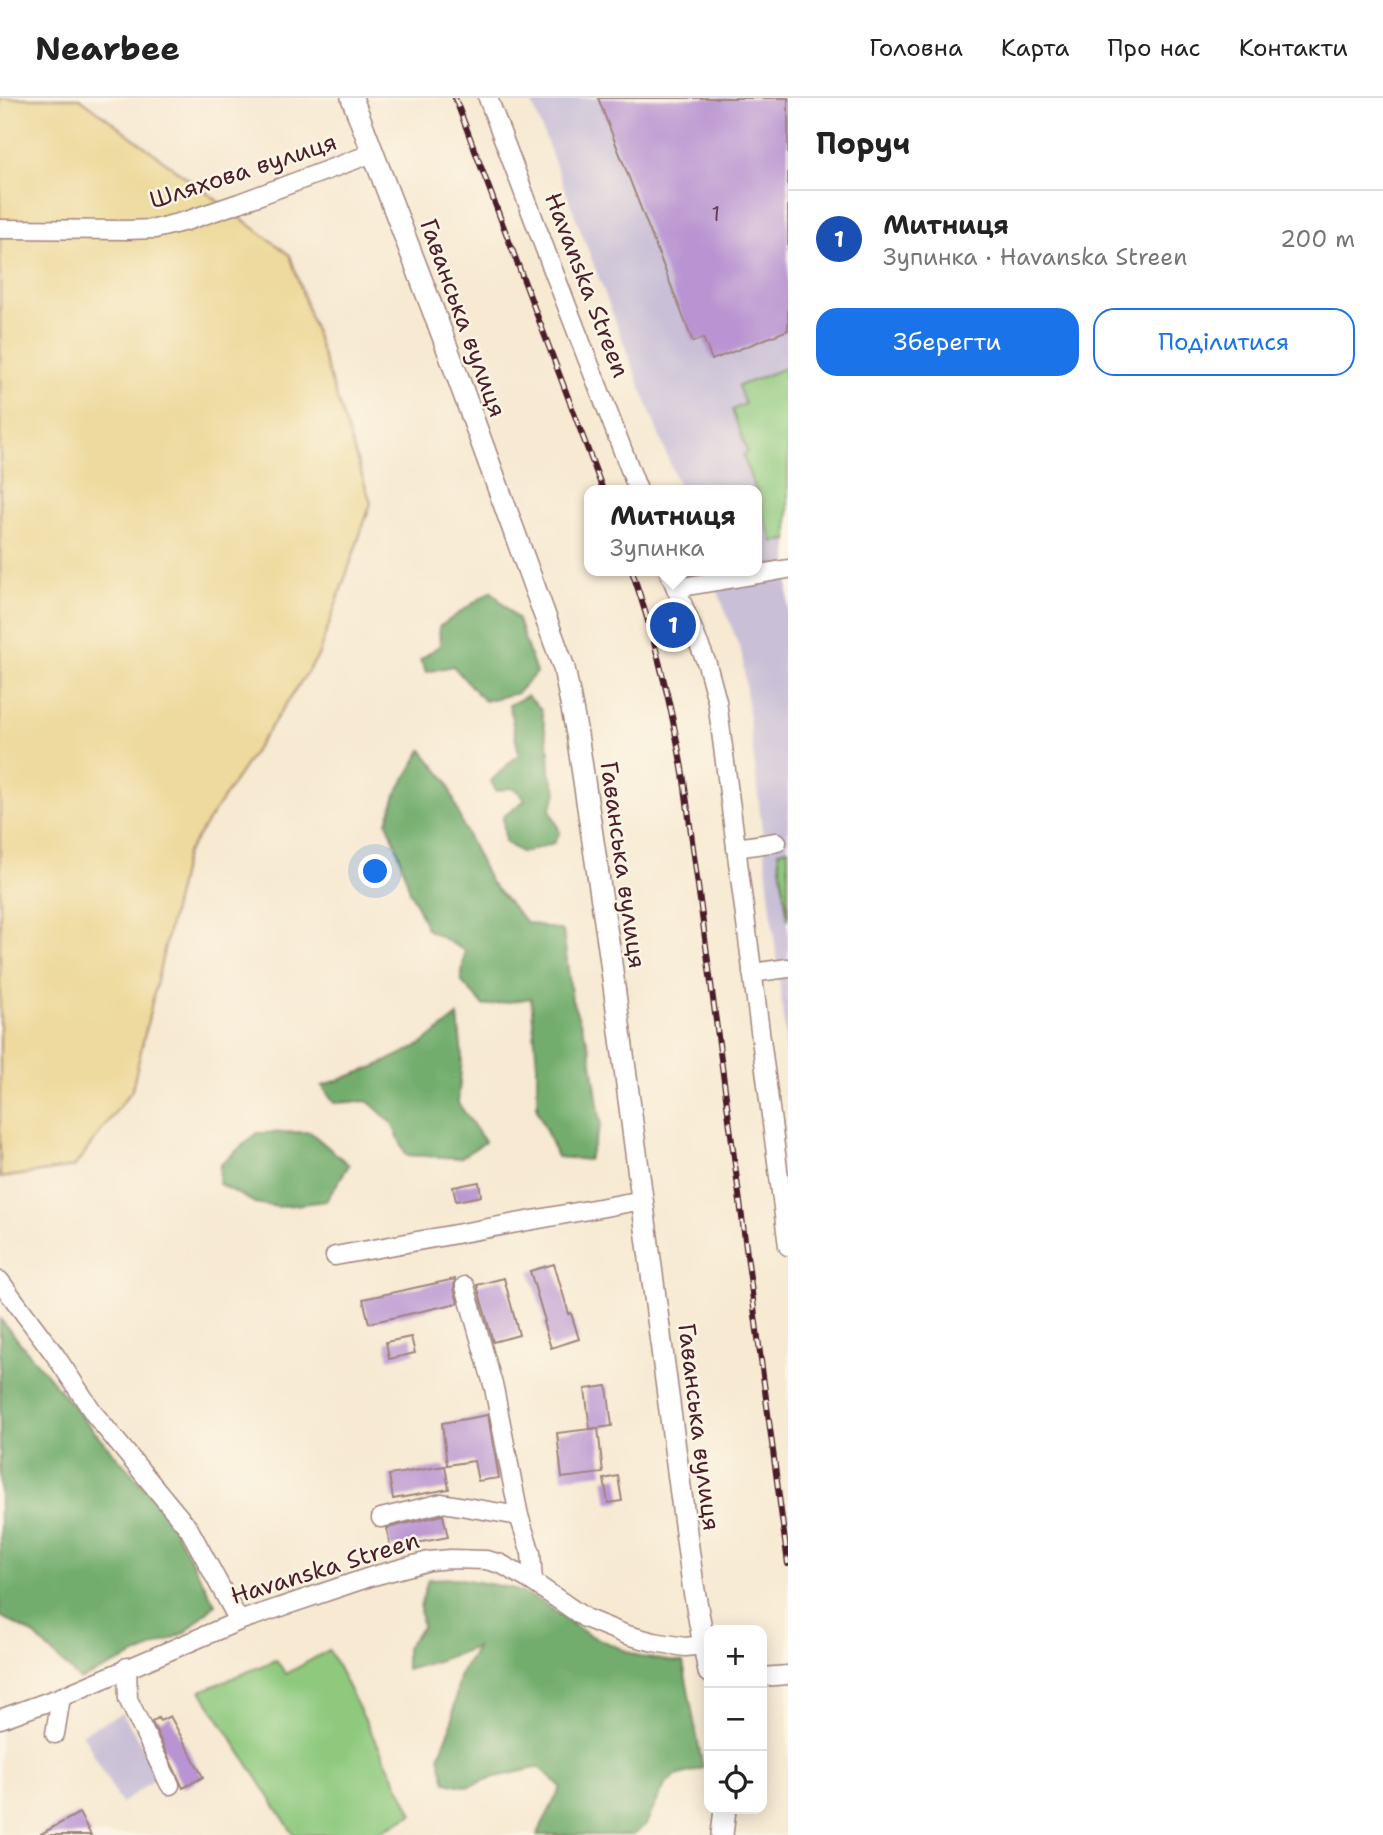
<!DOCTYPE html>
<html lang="uk">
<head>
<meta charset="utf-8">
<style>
	:root { --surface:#fff; --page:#f6f6f6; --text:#222; --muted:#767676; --line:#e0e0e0; --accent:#1a73e8 }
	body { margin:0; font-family:"Shantell Sans",sans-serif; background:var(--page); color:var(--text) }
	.controls { position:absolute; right:21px; bottom:21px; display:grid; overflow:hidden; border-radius:14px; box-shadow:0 4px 18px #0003 }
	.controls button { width:63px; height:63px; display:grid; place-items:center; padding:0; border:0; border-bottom:2px solid var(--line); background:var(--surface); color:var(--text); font:35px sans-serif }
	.you { position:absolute; left:376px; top:774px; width:24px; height:24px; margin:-18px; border:5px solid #fff; border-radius:50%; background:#1a73e8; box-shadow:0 0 0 10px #1a73e833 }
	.badge { display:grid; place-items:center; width:46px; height:46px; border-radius:50%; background:var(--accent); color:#fff; font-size:23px; font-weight:700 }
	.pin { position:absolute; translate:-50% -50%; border:4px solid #fff; box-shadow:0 2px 7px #0006 }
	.popup { position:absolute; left:584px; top:387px; width:178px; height:91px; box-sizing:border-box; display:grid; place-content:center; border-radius:14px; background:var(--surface); filter:drop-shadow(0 2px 5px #0005); font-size:23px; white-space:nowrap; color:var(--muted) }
	.popup b { font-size:26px; color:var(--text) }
	.popup::after { content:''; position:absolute; left:50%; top:100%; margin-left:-14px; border:14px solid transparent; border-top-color:var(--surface) }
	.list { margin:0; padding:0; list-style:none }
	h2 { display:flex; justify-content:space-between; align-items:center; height:91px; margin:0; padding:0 28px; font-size:30px }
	h2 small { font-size:23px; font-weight:400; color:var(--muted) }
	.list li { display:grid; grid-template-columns:46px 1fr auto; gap:21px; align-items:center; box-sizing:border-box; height:98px; padding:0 28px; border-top:2px solid var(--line) }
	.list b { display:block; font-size:26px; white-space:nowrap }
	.list p { margin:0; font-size:23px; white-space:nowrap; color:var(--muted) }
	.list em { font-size:23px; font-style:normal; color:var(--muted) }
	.actions { display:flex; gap:14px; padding:21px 28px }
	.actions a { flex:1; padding:16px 0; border:2px solid var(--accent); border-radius:21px; text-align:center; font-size:24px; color:var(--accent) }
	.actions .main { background:var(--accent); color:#fff }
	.icon { flex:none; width:38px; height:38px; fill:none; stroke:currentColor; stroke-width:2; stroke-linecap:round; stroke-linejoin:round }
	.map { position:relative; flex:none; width:788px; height:1737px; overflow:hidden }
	header { display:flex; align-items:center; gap:42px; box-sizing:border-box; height:98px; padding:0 35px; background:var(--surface); border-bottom:2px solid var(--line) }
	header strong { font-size:33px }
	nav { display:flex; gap:38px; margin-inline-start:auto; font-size:24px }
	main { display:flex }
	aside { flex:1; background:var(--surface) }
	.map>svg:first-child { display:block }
	.industrial { fill:#c9bfd7 }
	.green { fill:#8ec97e; stroke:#6c7454; stroke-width:2 }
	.forest { fill:#72ad6d; stroke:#5e664c; stroke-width:2 }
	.sand { fill:#eeda9e; stroke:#9c7c64; stroke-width:2 }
	.building { fill:#b994d2 }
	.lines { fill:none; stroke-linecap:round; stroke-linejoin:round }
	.minor-casing { stroke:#a0847e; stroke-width:21 }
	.major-casing { stroke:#a0847e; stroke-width:24 }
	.minor { stroke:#fff; stroke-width:18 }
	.major { stroke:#fff; stroke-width:21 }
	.rail-casing { stroke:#4a1f2b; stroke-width:6 }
	.rail { stroke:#fcf5e5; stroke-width:3.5; stroke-dasharray:10; stroke-linecap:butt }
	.labels { text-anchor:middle; stroke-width:5; stroke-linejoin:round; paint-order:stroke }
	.number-label { font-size:21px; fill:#663c55 }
	.street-label { font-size:24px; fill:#4a1f2b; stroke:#fcf5e5 }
</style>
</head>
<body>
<header>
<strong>Nearbee</strong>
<nav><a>Головна</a><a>Карта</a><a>Про нас</a><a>Контакти</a></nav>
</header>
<main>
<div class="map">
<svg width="788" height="1737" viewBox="0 0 788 1737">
	<rect width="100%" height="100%" fill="#fcf5e5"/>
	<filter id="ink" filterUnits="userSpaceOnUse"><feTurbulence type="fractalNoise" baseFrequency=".0143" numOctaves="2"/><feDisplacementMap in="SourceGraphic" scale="14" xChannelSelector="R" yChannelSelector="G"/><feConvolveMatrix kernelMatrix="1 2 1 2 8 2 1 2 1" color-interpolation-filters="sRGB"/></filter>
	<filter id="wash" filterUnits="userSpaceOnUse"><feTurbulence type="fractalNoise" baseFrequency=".00686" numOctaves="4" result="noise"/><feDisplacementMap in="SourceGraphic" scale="28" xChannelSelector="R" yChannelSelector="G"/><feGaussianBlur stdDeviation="1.57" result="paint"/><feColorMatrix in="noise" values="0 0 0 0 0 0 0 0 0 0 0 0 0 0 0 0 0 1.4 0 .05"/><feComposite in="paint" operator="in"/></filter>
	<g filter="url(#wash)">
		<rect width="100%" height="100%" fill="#f7e9d2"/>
		<g class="industrial">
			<polygon points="530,0 788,0 788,961 742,556 710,473 757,473 757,392 680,392"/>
			<polygon points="122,1615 160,1677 121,1706 82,1635"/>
		</g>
		<g class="green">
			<polygon points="788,269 788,442 773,444 757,399 757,392 755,392 743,358 747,353 732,312 745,306 738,288"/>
			<polygon points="788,751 788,822 778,753"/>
			<polygon points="329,1552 413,1716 374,1737 294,1737 201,1593 276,1562 286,1576"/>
		</g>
		<g class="forest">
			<polygon points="491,493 518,522 536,575 517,595 484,603 453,568 426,574 420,562 440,547 439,529"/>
			<polygon points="527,598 541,611 549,652 550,675 557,695 550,711 560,734 554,745 522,755 505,744 503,719 525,702 517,692 509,690 496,693 491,683 519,656 509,607"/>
			<polygon points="422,652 447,683 463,728 490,784 526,824 563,833 572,902 590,951 601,1027 588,1062 557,1059 537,1011 537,966 531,900 484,908 461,883 465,853 427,831 410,793 396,747 387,724 397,694"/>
			<polygon points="458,918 462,959 458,1005 485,1044 460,1060 406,1057 392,1025 368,1003 334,1005 322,988 377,968 422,946"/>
			<polygon points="310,1034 349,1067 326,1103 278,1109 255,1105 219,1086 220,1067 257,1035"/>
			<polygon points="0,1221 87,1325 163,1411 215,1506 185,1535 80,1582 33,1536 0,1518"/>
			<polygon points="456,1480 511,1490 542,1504 587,1536 640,1559 683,1565 703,1670 676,1678 665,1687 646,1726 633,1737 537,1737 561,1689 540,1669 491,1680 467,1689 446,1684 439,1658 451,1629 459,1579 476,1549 437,1563 406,1572 406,1549 422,1529 420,1509 428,1481"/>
		</g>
		<polygon class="sand" points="0,0 80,0 290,157 371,405 318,558 186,756 132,992 74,1069 0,1080"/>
		<g id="blocks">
			<g class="building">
				<polygon points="598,0 788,0 788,232 712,262 703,240 693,244"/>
				<polygon points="479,1084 481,1098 456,1103 453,1089"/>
				<polygon points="554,1166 569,1216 571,1215 579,1241 551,1250 543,1224 545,1223 530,1173"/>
				<polygon points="504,1180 519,1237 493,1244 477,1187"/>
				<polygon points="455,1181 454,1191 458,1205 369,1225 363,1201"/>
				<polygon points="411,1239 415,1255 389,1261 386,1244"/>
				<polygon points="607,1288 612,1328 590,1331 585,1291"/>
				<polygon points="488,1317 499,1380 478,1383 474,1363 447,1367 442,1325"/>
				<polygon points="598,1330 603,1375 562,1380 557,1335"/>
				<polygon points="445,1368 449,1391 393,1401 389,1377"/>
				<polygon points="618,1378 622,1403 608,1405 604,1381"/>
				<polygon points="443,1417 448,1439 390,1450 387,1430"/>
				<polygon points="170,1618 203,1679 183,1690 152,1624 158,1620 160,1623"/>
				<polygon points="79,1715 91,1737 39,1737"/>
			</g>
		</g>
	</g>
	<g filter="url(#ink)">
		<use href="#blocks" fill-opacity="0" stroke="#a0847e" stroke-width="2"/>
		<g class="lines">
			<defs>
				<g id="minor">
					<polyline points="488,0 548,159 638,392"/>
					<polyline points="0,131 126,132 155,131 186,123 239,105 373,55"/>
					<polyline points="669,473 707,566 717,603 788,1148"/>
					<polyline points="676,490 788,471"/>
					<polyline points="736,750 777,744"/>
					<polyline points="752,875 788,870"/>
					<polyline points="335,1158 643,1102"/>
					<polyline points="0,1183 55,1257 95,1317 189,1431 239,1523"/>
					<polyline points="465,1188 494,1290 519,1418 531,1455 533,1484"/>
					<polyline points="381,1420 442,1405 519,1418"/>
					<polyline points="127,1569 128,1601 170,1687"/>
					<polyline points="762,1579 788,1577"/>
					<polyline points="0,1621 61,1599 239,1523 373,1478 429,1463 450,1461 486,1462 501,1466 533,1484 585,1520 627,1537 654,1544 685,1549 704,1547"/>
					<polyline points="55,1636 61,1599"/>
				</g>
				<g id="major">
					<polyline points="352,0 442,236 564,570 577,636 609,850 693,1487 709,1574"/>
					<polyline points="722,1737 725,1711"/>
				</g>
			</defs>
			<use href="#minor" class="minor-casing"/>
			<use href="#major" class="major-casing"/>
			<use href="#minor" class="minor"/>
			<use href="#major" class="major"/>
			<defs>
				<g id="rail">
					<polyline points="455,0 603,392"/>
					<path d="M632 473C656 543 672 609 684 682L788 1466"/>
				</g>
			</defs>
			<use href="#rail" class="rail-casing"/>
			<use href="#rail" class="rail"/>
		</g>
	</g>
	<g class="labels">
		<g class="number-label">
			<text x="716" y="123">1</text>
		</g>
		<g class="street-label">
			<text transform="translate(243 73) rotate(-18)" y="8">Шляхова вулиця</text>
			<text transform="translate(587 187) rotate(69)" y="8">Havanska Streen</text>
			<text transform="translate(463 220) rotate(70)" y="8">Гаванська вулиця</text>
			<text transform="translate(623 767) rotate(82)" y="8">Гаванська вулиця</text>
			<text transform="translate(699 1329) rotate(83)" y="8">Гаванська вулиця</text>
			<text transform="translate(325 1470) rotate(-17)" y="8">Havanska Streen</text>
		</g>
	</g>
</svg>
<div class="controls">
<button>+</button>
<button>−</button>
<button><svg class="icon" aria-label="locate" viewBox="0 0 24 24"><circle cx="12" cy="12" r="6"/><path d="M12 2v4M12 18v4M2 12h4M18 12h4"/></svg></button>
</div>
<div class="you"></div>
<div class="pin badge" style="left:673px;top:527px;background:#1a4fb4">1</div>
<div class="popup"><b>Митниця</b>Зупинка</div>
</div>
<aside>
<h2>Поруч<small></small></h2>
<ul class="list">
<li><span class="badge" style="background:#1a4fb4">1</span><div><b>Митниця</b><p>Зупинка · Havanska Streen</p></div><em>200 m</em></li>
</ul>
<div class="actions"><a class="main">Зберегти</a><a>Поділитися</a></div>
</aside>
</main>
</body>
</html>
